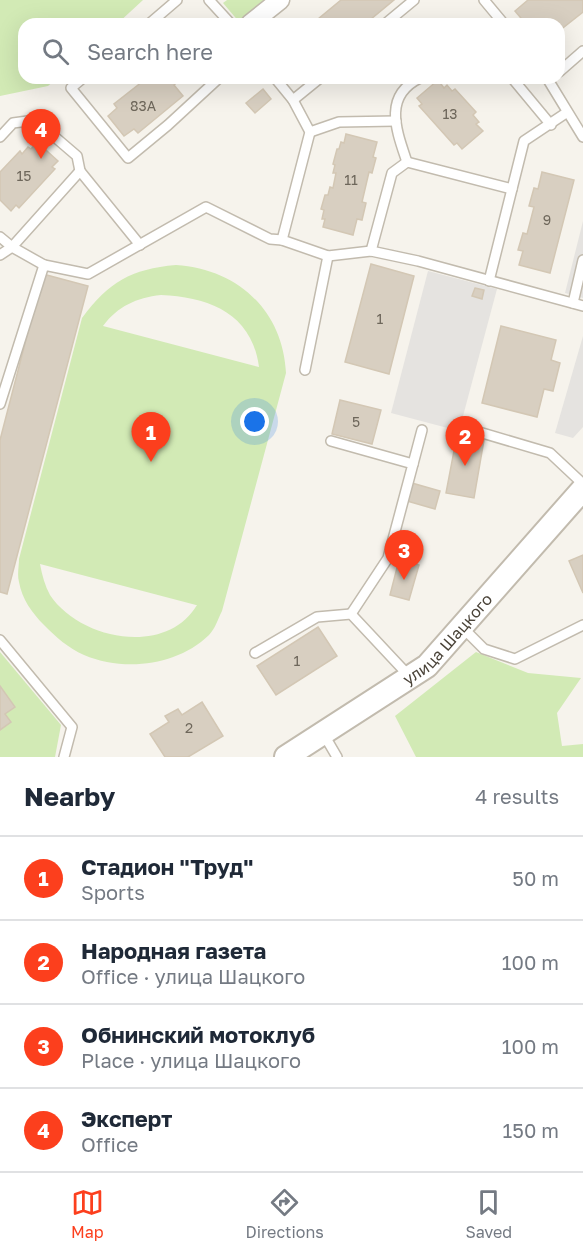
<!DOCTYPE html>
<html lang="en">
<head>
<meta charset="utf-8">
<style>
	:root { --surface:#fff; --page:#f6f6f7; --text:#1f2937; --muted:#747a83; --line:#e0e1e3; --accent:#fc3f1d }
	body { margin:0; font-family:"Golos Text",sans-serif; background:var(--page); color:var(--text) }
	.you { position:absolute; left:255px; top:422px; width:21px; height:21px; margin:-15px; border:4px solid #fff; border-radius:50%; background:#1a73e8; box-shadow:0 0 0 9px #1a73e833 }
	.badge { display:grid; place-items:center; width:39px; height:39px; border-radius:50%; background:var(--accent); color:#fff; font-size:20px; font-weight:700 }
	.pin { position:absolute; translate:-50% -50px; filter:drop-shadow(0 2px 3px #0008) }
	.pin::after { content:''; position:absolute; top:32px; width:21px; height:18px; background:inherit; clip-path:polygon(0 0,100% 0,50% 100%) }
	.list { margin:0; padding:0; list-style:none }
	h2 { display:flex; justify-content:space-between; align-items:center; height:78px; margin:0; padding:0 24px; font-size:26px }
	h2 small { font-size:20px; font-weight:400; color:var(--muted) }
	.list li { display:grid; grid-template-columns:39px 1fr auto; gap:18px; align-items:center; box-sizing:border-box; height:84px; padding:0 24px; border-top:2px solid var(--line) }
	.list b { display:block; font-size:22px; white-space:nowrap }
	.list p { margin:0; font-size:20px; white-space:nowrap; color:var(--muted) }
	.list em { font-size:20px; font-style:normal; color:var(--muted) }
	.icon { flex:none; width:33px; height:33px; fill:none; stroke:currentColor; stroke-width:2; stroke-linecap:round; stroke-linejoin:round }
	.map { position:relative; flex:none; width:583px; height:757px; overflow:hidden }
	.search { position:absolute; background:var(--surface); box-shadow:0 6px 24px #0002; left:18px; right:18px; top:18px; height:66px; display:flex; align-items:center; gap:15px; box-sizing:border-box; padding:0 21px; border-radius:18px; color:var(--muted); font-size:22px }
	.sheet { height:414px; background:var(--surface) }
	nav { display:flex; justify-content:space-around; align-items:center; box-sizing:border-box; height:84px; border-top:2px solid var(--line); background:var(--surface); font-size:16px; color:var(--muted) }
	nav a { display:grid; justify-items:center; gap:3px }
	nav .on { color:var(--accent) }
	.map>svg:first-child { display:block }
	.green { fill:#d2eab5; fill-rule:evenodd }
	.parking { fill:#e5e3e0 }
	.building { fill:#d8cfc1; stroke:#d3c7b4; stroke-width:1.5 }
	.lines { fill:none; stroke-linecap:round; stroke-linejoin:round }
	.service-casing { stroke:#c2bbae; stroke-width:12 }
	.minor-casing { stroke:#c2bbae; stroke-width:21 }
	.tertiary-casing { stroke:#c2bbae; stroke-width:26 }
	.service { stroke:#fff; stroke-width:9 }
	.minor { stroke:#fff; stroke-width:18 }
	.tertiary { stroke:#fff; stroke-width:22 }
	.labels { text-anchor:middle; stroke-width:4.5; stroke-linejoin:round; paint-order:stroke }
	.number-label { font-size:14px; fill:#6e675b }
	.street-label { font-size:16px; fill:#4b4439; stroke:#fff }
</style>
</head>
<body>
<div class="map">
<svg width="583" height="757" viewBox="0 0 583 757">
	<rect width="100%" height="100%" fill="#f6f3ec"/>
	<g class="green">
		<polygon points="0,0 143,0 117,24 24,24 24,78 57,78 48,86 0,96"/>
		<polygon points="227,0 267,0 240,23 223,3"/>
		<path d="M176 265C238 269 283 311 286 373L222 611C218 619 215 629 209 635 177 666 124 672 84 655 68 648 56 637 44 625 32 613 22 599 19 582 17 575 19 566 19 559L82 318C109 282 131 269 176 265ZM161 295C210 297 252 314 259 367L103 326C118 306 136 298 161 295ZM40 564 196 605H197C166 657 80 640 50 595 45 586 42 575 40 564Z"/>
		<polygon points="0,652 61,725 55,757 0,757"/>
		<polygon points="476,652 528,673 581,678 557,713 562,746 583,744 583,757 416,757 395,716"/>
	</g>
	<g class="parking">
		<polygon points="583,221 583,298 565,293"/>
		<polygon points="428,271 497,289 459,431 391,413"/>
		<polygon points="583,336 583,427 573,438 555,433"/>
	</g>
	<g class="building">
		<polygon points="341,0 394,0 365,24 312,24"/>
		<polygon points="528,0 583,0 583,12 559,31 559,24 526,24 515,11"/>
		<polygon points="147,78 182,78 174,85 183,96 138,133 134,129 124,136 108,116 117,108 114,104"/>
		<polygon points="438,80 444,88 447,85 452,91 455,89 476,112 473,115 479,122 476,124 483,131 462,149 457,143 454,145 419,106 422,104 417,98"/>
		<polygon points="263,89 271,99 255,113 246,103"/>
		<polygon points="346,134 377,142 373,157 376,158 372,173 369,172 362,202 366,203 362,220 357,219 353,235 323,227 325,219 322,219 324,210 321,209 325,195 328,195 330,187 333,188 336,173 333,173 335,165 333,164 337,149 339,149 341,142 344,143"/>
		<polygon points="37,142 58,161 52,167 55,169 19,208 16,205 11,211 0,200 0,172 20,151 22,154 28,147 31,149"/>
		<polygon points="542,172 574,180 550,273 519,265 523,251 518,250 523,233 527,234 534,207 529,206 534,188 538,189"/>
		<polygon points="371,264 414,276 389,374 345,362"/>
		<polygon points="43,274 88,286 7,594 0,592 0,440"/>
		<polygon points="475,288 484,290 482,299 472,296"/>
		<polygon points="501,326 556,340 551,360 560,363 553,391 544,389 537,417 482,403"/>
		<polygon points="340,400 381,410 372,444 332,434"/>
		<polygon points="457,435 484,440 474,498 446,493"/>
		<polygon points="412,483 440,491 435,509 407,501"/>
		<polygon points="583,555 583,593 569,561"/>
		<polygon points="399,560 419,565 409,600 390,595"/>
		<polygon points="318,627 337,656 276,695 257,666"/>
		<polygon points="0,686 15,707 5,714 11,722 0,730"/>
		<polygon points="202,702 223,736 188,757 165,757 150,734 169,722 165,716 178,709 182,715"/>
	</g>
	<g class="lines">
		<defs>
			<g id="service">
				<polyline points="209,0 231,24"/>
				<polyline points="484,0 504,24"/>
				<polyline points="149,24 177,0"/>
				<polyline points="385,24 414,0"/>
				<polyline points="559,72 583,51"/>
				<polyline points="83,78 71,88 128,158 168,125 219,78"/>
				<polyline points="275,78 293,100 320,78"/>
				<polyline points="512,78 551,125"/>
				<polyline points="547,78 583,137"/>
				<polyline points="293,100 310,132 282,240 328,256 371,251 418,261 583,306"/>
				<polyline points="310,132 339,122 396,121"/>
				<polyline points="0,137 13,123 35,120 77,156 80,171"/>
				<path d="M407 162C397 132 382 96 420 78"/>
				<polyline points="0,237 12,247 44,265"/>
				<polyline points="371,251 392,173 407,162 512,189"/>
				<polyline points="0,255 12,247 80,171 140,245"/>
				<polyline points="489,281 524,141 566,113"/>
				<polyline points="573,303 583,260"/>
				<polyline points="305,370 328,256"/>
				<polyline points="0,404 44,265 88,274 206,207 270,239 282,240"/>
				<polyline points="462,427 550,453 583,484"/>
				<polyline points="331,441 413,464 388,558 351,614"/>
				<polyline points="413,464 422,430"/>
				<polyline points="462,627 484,649 515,659 583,625"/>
				<polyline points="0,640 72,727 64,757"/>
				<polyline points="255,653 317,617 351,614 410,677"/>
				<polyline points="323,733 337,757"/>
			</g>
			<polyline id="minor" points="250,24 280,0"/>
			<g id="tertiary">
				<path id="s1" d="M286 757 427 666 583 489"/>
			</g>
		</defs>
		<use href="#service" class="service-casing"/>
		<use href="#minor" class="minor-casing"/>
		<use href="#tertiary" class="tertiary-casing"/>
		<use href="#service" class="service"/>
		<use href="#minor" class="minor"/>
		<use href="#tertiary" class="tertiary"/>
	</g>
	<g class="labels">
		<g class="number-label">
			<text x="143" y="111">83А</text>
			<text x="450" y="119">13</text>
			<text x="24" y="181">15</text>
			<text x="351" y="185">11</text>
			<text x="547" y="225">9</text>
			<text x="380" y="324">1</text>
			<text x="356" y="427">5</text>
			<text x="297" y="666">1</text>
			<text x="189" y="733">2</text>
		</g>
		<g class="street-label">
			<text dy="6" stroke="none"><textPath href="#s1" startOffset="201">улица Шацкого</textPath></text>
		</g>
	</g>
</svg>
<div class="you"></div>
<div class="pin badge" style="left:151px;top:462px">1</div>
<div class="pin badge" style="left:465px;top:466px">2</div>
<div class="pin badge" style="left:404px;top:580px">3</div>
<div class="pin badge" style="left:41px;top:159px">4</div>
<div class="search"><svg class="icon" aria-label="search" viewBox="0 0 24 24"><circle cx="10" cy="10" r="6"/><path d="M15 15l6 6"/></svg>Search here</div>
</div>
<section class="sheet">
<h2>Nearby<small>4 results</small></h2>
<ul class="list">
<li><span class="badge">1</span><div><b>Стадион &quot;Труд&quot;</b><p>Sports</p></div><em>50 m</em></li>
<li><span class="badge">2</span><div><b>Народная газета</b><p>Office · улица Шацкого</p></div><em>100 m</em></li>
<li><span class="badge">3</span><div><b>Обнинский мотоклуб</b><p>Place · улица Шацкого</p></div><em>100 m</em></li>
<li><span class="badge">4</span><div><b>Эксперт</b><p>Office</p></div><em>150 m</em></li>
</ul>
</section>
<nav>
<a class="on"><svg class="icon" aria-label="map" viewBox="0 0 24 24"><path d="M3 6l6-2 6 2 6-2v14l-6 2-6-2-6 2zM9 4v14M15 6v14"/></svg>Map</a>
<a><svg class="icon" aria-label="directions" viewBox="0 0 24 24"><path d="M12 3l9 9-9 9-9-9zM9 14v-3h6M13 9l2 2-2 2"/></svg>Directions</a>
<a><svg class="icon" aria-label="saved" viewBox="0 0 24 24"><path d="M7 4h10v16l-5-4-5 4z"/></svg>Saved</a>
</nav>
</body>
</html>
